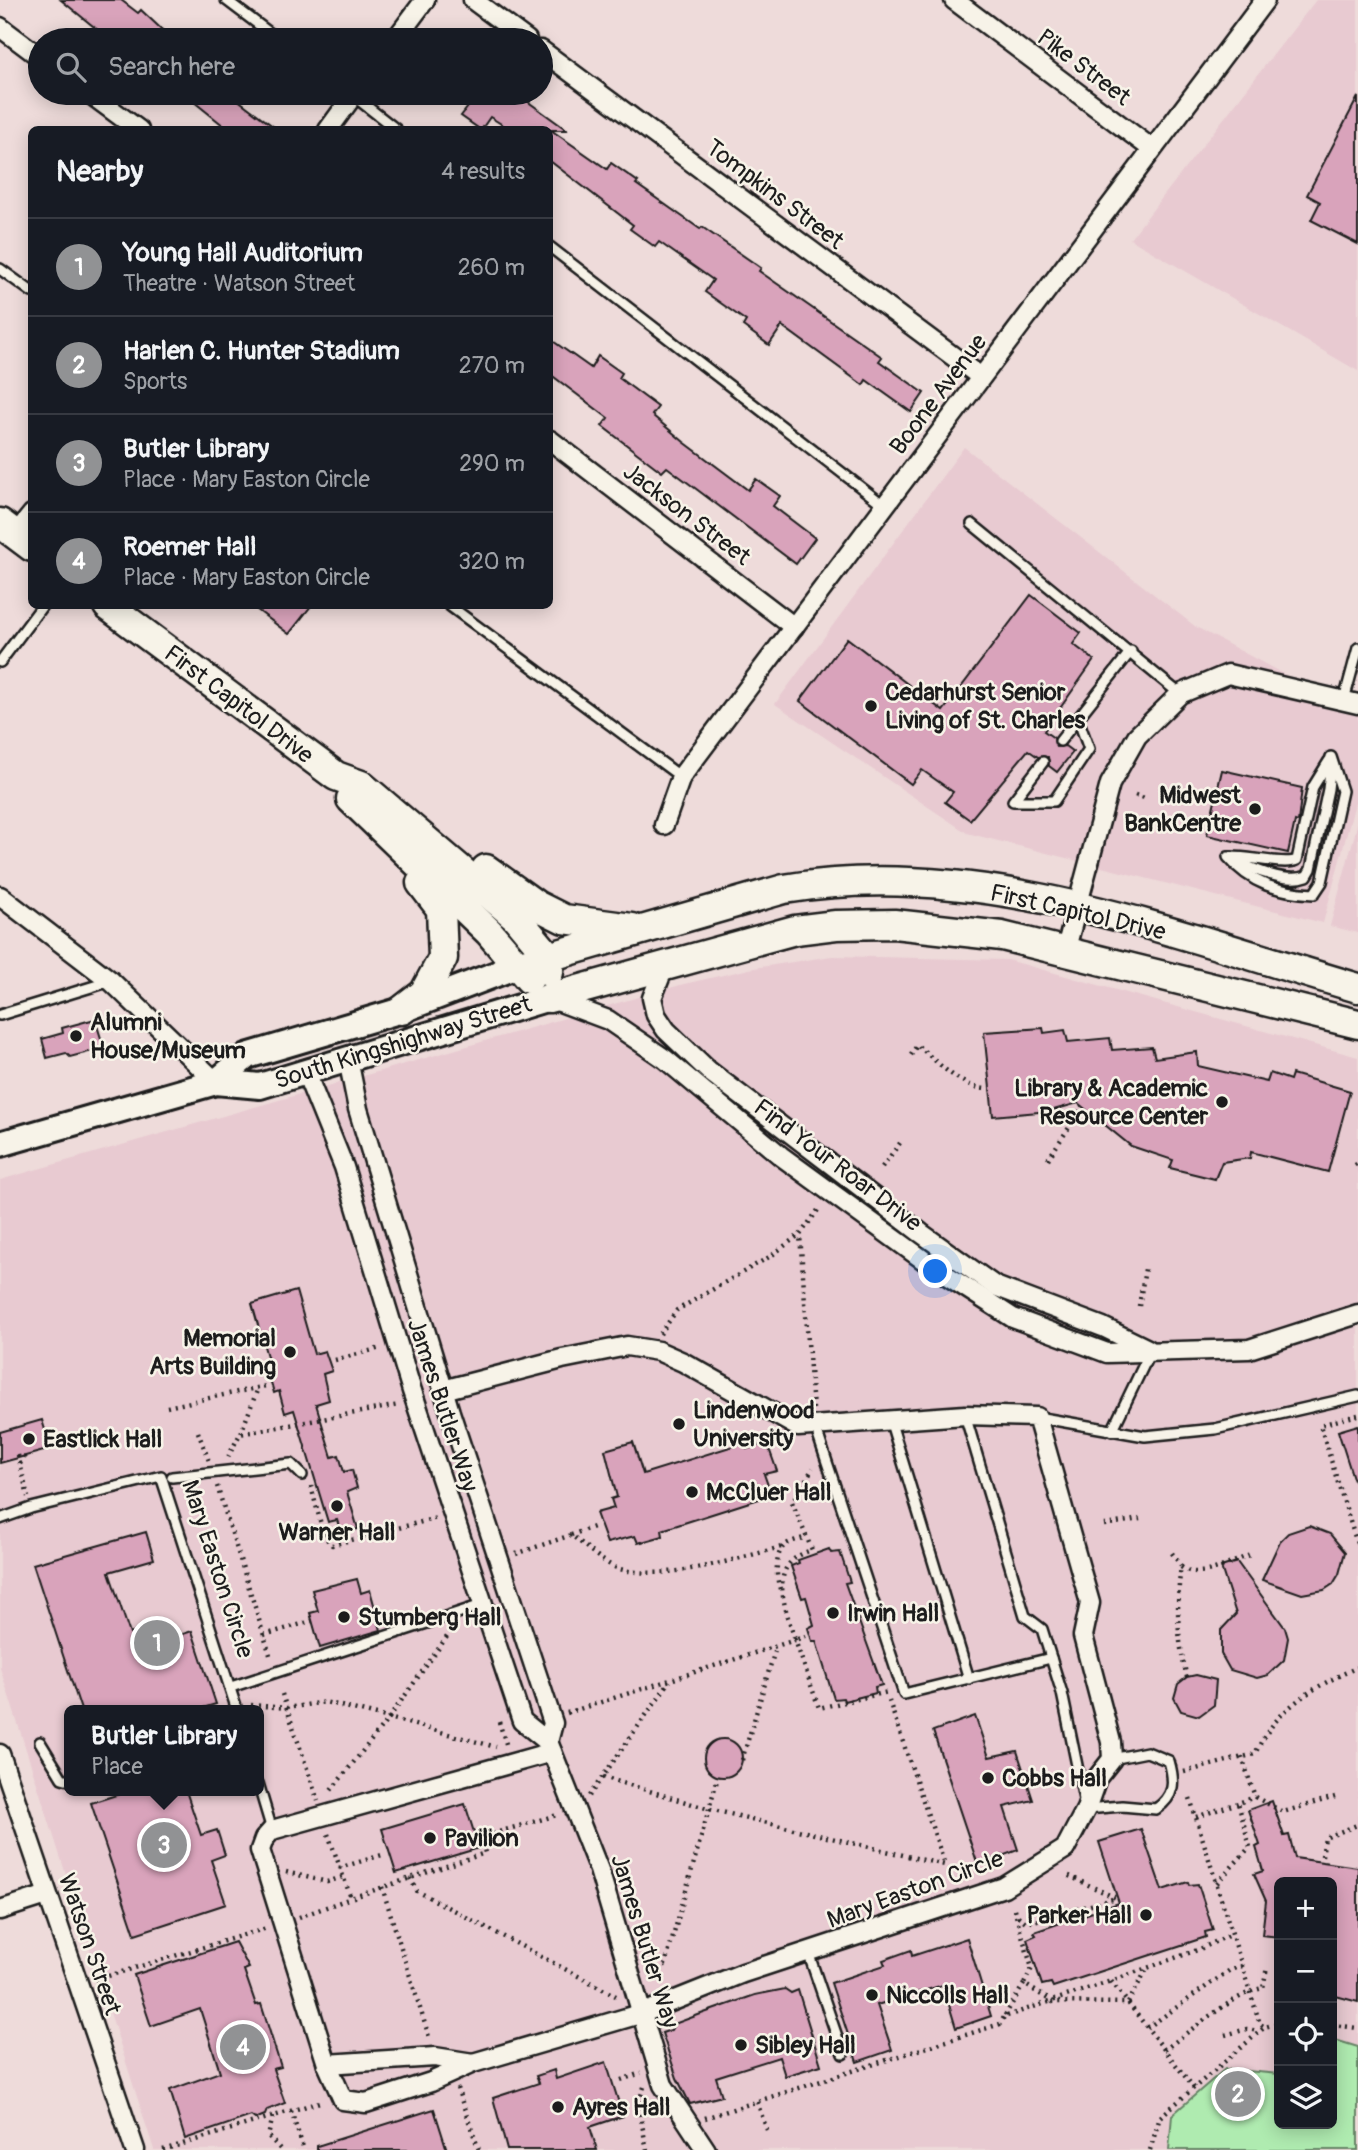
<!DOCTYPE html>
<html lang="en">
<head>
<meta charset="utf-8">
<style>
	:root { --surface:#171b24; --page:#20242c; --text:#f1f3f6; --muted:#9ea1a6; --line:#363941; --accent:#919294 }
	body { margin:0; font-family:Pangolin,sans-serif; background:var(--page); color:var(--text) }
	.controls { position:absolute; right:21px; bottom:21px; display:grid; overflow:hidden; border-radius:10px; box-shadow:0 4px 18px #0003 }
	.controls button { width:63px; height:63px; display:grid; place-items:center; padding:0; border:0; border-bottom:2px solid var(--line); background:var(--surface); color:var(--text); font:35px sans-serif }
	.you { position:absolute; left:936px; top:1272px; width:24px; height:24px; margin:-18px; border:5px solid #fff; border-radius:50%; background:#1a73e8; box-shadow:0 0 0 10px #1a73e833 }
	.badge { display:grid; place-items:center; width:46px; height:46px; border-radius:50%; background:var(--accent); color:#fff; font-size:23px; font-weight:700 }
	.pin { position:absolute; translate:-50% -50%; border:4px solid #fff; box-shadow:0 2px 7px #0006 }
	.popup { position:absolute; left:64px; top:1705px; width:200px; height:91px; box-sizing:border-box; display:grid; place-content:center; border-radius:10px; background:var(--surface); filter:drop-shadow(0 2px 5px #0005); font-size:23px; white-space:nowrap; color:var(--muted) }
	.popup b { font-size:26px; color:var(--text) }
	.popup::after { content:''; position:absolute; left:50%; top:100%; margin-left:-14px; border:14px solid transparent; border-top-color:var(--surface) }
	.list { margin:0; padding:0; list-style:none }
	h2 { display:flex; justify-content:space-between; align-items:center; height:91px; margin:0; padding:0 28px; font-size:30px }
	h2 small { font-size:23px; font-weight:400; color:var(--muted) }
	.list li { display:grid; grid-template-columns:46px 1fr auto; gap:21px; align-items:center; box-sizing:border-box; height:98px; padding:0 28px; border-top:2px solid var(--line) }
	.list b { display:block; font-size:26px; white-space:nowrap }
	.list p { margin:0; font-size:23px; white-space:nowrap; color:var(--muted) }
	.list em { font-size:23px; font-style:normal; color:var(--muted) }
	.icon { flex:none; width:38px; height:38px; fill:none; stroke:currentColor; stroke-width:2; stroke-linecap:round; stroke-linejoin:round }
	.map { position:relative; flex:none; width:1358px; height:2150px; overflow:hidden }
	.search { position:absolute; background:var(--surface); box-shadow:0 4px 18px #0003; left:28px; top:28px; width:525px; height:77px; display:flex; align-items:center; gap:18px; box-sizing:border-box; padding:0 24px; border-radius:38px; color:var(--muted); font-size:26px }
	.panel { position:absolute; background:var(--surface); box-shadow:0 4px 18px #0003; left:28px; top:126px; width:525px; height:483px; border-radius:10px }
	.map>svg:first-child { display:block }
	.built { fill:#e8cad1; fill-rule:evenodd }
	.green { fill:#afebb0; stroke:#668466; stroke-width:2 }
	.building { fill:#d9a3bb; stroke:#1c1c1c; stroke-width:2 }
	.lines { fill:none; stroke-linecap:round; stroke-linejoin:round }
	.service-casing { stroke:#1c1c1c; stroke-width:14 }
	.minor-casing { stroke:#1c1c1c; stroke-width:23 }
	.secondary-casing { stroke:#1c1c1c; stroke-width:30 }
	.primary-casing { stroke:#1c1c1c; stroke-width:33 }
	.path { stroke:#1c1c1c; stroke-width:4.5; stroke-dasharray:2 5; stroke-linecap:butt }
	.service { stroke:#f7f3e8; stroke-width:9 }
	.minor { stroke:#f7f3e8; stroke-width:18 }
	.secondary { stroke:#f7f3e8; stroke-width:24 }
	.primary { stroke:#f7f3e8; stroke-width:28 }
	.poi-dot { fill:#1c1c1c; stroke:#f7f3e8; stroke-width:2.5 }
	.labels { text-anchor:middle; stroke-width:5; stroke-linejoin:round; paint-order:stroke }
	.street-label { font-size:24px; fill:#1c1c1c; stroke:#f7f3e8 }
	.poi-label { font-size:24px; font-weight:bold; fill:#1c1c1c; stroke:#f7f3e8; text-anchor:start }
</style>
</head>
<body>
<div class="map">
<svg width="1358" height="2150" viewBox="0 0 1358 2150">
	<rect width="100%" height="100%" fill="#eedbda"/>
	<filter id="ink" filterUnits="userSpaceOnUse"><feTurbulence type="fractalNoise" baseFrequency=".0143" numOctaves="2"/><feDisplacementMap in="SourceGraphic" scale="14" xChannelSelector="R" yChannelSelector="G"/><feConvolveMatrix kernelMatrix="1 2 1 2 8 2 1 2 1" color-interpolation-filters="sRGB"/></filter>
	<g filter="url(#ink)">
		<g class="built">
			<polygon points="1316,0 1358,0 1358,371 1130,239"/>
			<polygon points="964,447 1196,627 1358,714 1358,792 1323,923 967,833 775,704"/>
			<polygon points="1358,822 1358,933 1330,926"/>
			<path d="M832 956 1008 960 1358 1057V2150H154L0 1668V1180L684 984 754 968ZM69 1710H258V1791H69ZM1279 1882H1332V2124H1279Z"/>
		</g>
		<polygon class="green" points="1332,2039 1358,2047 1358,2150 1169,2150 1172,2115 1225,2069 1279,2074 1279,2124 1332,2124"/>
		<g class="building">
			<polygon points="61,0 121,0 138,13 141,10 173,40 116,40 106,32 104,35"/>
			<polygon points="183,93 229,93 278,130 229,130"/>
			<polygon points="458,93 516,93 567,130 551,130 607,169 611,163 638,182 636,184 700,229 702,227 761,268 759,271 882,357 879,361 924,393 911,412 866,380 863,385 782,326 769,345 743,326 746,321 705,292 713,280 659,242 655,247 630,229 633,225 550,161 550,130 511,130 490,117 481,130 461,116 471,103"/>
			<polygon points="1358,97 1358,244 1311,220 1320,202 1307,195"/>
			<polygon points="550,339 591,368 598,356 622,373 619,378 658,407 652,415 684,442 748,490 756,479 780,496 773,506 815,538 796,564 667,467 662,472 602,426 608,418 550,374"/>
			<polygon points="1031,595 1081,633 1073,644 1094,660 1044,731 1054,738 1056,747 1065,746 1073,752 1057,772 1049,766 1048,757 1038,757 1028,750 970,820 945,802 953,792 922,770 911,784 800,701 847,638 943,711"/>
			<polygon points="252,606 311,606 289,634"/>
			<polygon points="1222,770 1302,788 1298,822 1295,821 1288,853 1207,835"/>
			<polygon points="95,1019 104,1048 70,1057 66,1053 47,1058 42,1039 63,1033 62,1028"/>
			<polygon points="1043,1028 1044,1033 1065,1030 1068,1042 1110,1038 1112,1050 1152,1047 1155,1058 1197,1052 1198,1066 1267,1082 1270,1073 1290,1080 1292,1074 1350,1091 1328,1172 1251,1152 1250,1158 1222,1162 1215,1179 1170,1168 1173,1160 1131,1146 1078,1103 1050,1111 993,1116 984,1032"/>
			<polygon points="296,1291 314,1354 325,1351 332,1371 323,1374 329,1400 316,1404 332,1457 339,1455 344,1472 352,1470 357,1488 347,1492 358,1529 341,1533 337,1520 328,1522 294,1410 285,1413 279,1391 274,1393 267,1368 270,1367 252,1304"/>
			<polygon points="42,1420 51,1449 0,1463 0,1432"/>
			<polygon points="1358,1425 1358,1480 1354,1481 1338,1431"/>
			<polygon points="633,1442 643,1474 746,1442 747,1449 767,1443 777,1471 764,1474 770,1491 761,1493 762,1498 662,1530 663,1536 638,1543 635,1536 607,1543 596,1513 614,1508 611,1499 617,1497 605,1450"/>
			<polygon points="1309,1526 1330,1534 1345,1552 1339,1574 1333,1584 1324,1590 1302,1594 1262,1580 1280,1541 1288,1533"/>
			<polygon points="146,1532 154,1559 109,1572 130,1634 163,1624 164,1627 172,1625 177,1636 192,1631 216,1704 196,1710 81,1710 33,1564"/>
			<polygon points="829,1549 831,1553 840,1552 850,1582 845,1583 882,1685 875,1687 876,1693 844,1701 843,1698 834,1699 816,1641 812,1641 808,1628 814,1625 806,1597 802,1598 791,1566 799,1563 798,1560"/>
			<polygon points="1237,1562 1285,1628 1288,1638 1284,1660 1268,1675 1257,1678 1230,1670 1221,1654 1221,1630 1236,1614 1221,1567"/>
			<polygon points="357,1579 361,1593 370,1590 381,1630 320,1648 310,1613 318,1611 312,1590"/>
			<polygon points="1196,1675 1216,1680 1214,1705 1199,1716 1181,1711 1174,1698 1178,1684 1187,1677"/>
			<polygon points="975,1716 989,1757 1017,1751 1033,1800 1004,1807 1018,1850 978,1865 933,1731"/>
			<circle cx="723" cy="1758" r="19"/>
			<polygon points="129,1791 186,1791 201,1835 217,1830 225,1855 211,1860 226,1904 135,1934 91,1803"/>
			<polygon points="1272,1801 1284,1836 1289,1835 1295,1858 1358,1867 1358,2002 1332,1995 1332,1882 1279,1882 1279,1937 1262,1935 1266,1901 1254,1874 1263,1871 1256,1847 1260,1845 1248,1810"/>
			<polygon points="465,1804 479,1848 396,1873 382,1829"/>
			<polygon points="1141,1829 1162,1890 1188,1882 1189,1885 1198,1884 1213,1930 1205,1932 1206,1937 1053,1987 1051,1983 1042,1985 1027,1939 1036,1935 1034,1932 1119,1903 1099,1842"/>
			<polygon points="967,1938 991,2016 956,2028 943,1985 877,2005 892,2050 857,2062 831,1983 885,1965 883,1960 911,1950 912,1956"/>
			<polygon points="235,1942 249,1968 244,1970 256,2005 261,2004 281,2067 273,2069 285,2103 267,2110 265,2115 255,2119 251,2116 185,2139 170,2090 220,2072 200,2009 151,2026 134,1975"/>
			<polygon points="785,1989 791,1993 798,1990 821,2065 785,2076 779,2057 716,2077 722,2096 690,2104 677,2078 662,2033 671,2030 674,2024 701,2014 755,1995"/>
			<polygon points="606,2062 623,2116 590,2127 597,2150 507,2150 493,2098 539,2083 536,2076 554,2070 556,2079"/>
			<polygon points="434,2109 447,2150 317,2150 317,2146"/>
		</g>
		<g class="lines">
			<defs>
				<g id="service">
					<polyline points="226,0 279,40"/>
					<polyline points="351,94 397,130"/>
					<polyline points="550,247 885,506"/>
					<polyline points="0,269 32,292"/>
					<polyline points="972,524 1180,694"/>
					<polyline points="450,606 681,777"/>
					<polyline points="0,662 42,606"/>
					<polyline points="1344,700 1358,648"/>
					<polyline points="1060,741 1131,651"/>
					<polyline points="1043,762 1013,801 1054,801 1089,749 1078,719"/>
					<path d="M1228 857C1251 884 1278 892 1314 894L1322 882 1342 791 1331 757"/>
					<path d="M1230 857C1247 856 1286 866 1297 860L1313 787 1329 761"/>
					<path d="M1233 859C1251 869 1286 884 1307 876L1311 869 1328 789 1331 761"/>
					<polyline points="0,1015 111,981"/>
					<path d="M965 1415 1025 1616 1042 1629 1062 1693 1086 1809 1122 1806 1156 1809C1175 1796 1175 1782 1169 1761L1147 1752 1112 1759"/>
					<polyline points="1037,1417 1145,1436 1215,1429 1358,1396"/>
					<polyline points="891,1423 969,1679"/>
					<polyline points="815,1426 904,1694 1051,1658"/>
					<polyline points="1112,1431 1150,1352"/>
					<polyline points="172,1477 291,1464 302,1475"/>
					<polyline points="0,1519 31,1508 161,1476 237,1710"/>
					<polyline points="231,1687 482,1605"/>
					<polyline points="40,1742 62,1778 69,1780"/>
					<polyline points="258,1783 272,1830"/>
					<polyline points="808,1952 843,2054"/>
				</g>
				<g id="minor">
					<polyline points="473,0 527,40"/>
					<polyline points="954,0 1152,149"/>
					<polyline points="0,27 40,57"/>
					<polyline points="395,40 425,0"/>
					<polyline points="541,50 981,377"/>
					<polyline points="89,93 139,130"/>
					<polyline points="328,130 355,93"/>
					<polyline points="550,440 794,627"/>
					<polyline points="15,535 32,514"/>
					<polyline points="664,825 681,777 1265,0"/>
					<polyline points="0,896 111,981 216,1082"/>
					<polyline points="1065,952 1110,784 1137,736 1180,694 1228,674 1358,704"/>
					<polyline points="665,965 652,998 656,1015 666,1030 709,1071 921,1233 995,1286 1103,1327 1148,1349"/>
					<polyline points="552,999 608,1020 665,1059 781,1156 929,1264 1013,1318 1107,1353 1249,1349 1358,1314"/>
					<polyline points="306,1073 344,1167 412,1391 522,1721 548,1742 553,1723 450,1412 358,1109 348,1059"/>
					<polyline points="443,1390 562,1359 627,1346 658,1351 683,1362 798,1427 965,1415 1037,1417 1090,1603 1083,1636 1111,1742 1112,1759 1097,1778 1086,1809 1065,1849 1004,1887 743,1973 643,2013 473,2063 431,2082 366,2103 343,2100 327,2064 260,1850 264,1839 272,1830 552,1752"/>
					<polyline points="549,1744 599,1870 663,2085 706,2150"/>
					<polyline points="0,1754 135,2150"/>
					<polyline points="0,1910 47,1895"/>
					<polyline points="327,2064 435,2057 473,2063"/>
				</g>
				<g id="secondary">
					<polyline points="216,1082 247,1056 402,1010 517,966"/>
					<polyline points="0,1144 216,1082 260,1086 549,998"/>
				</g>
				<g id="primary">
					<polyline points="0,523 32,547"/>
					<polyline points="108,606 336,776 361,785 515,916 550,958 549,972"/>
					<polyline points="351,799 489,932 529,979"/>
					<polyline points="486,869 536,905 564,919 632,928"/>
					<path d="M517 966 784 889C980 856 1173 934 1358 988"/>
					<polyline points="549,998 795,930 836,925 894,924 1002,936 1358,1024"/>
					<polyline points="402,1010 424,993 443,958 441,909 421,883"/>
				</g>
			</defs>
			<use href="#service" class="service-casing"/>
			<use href="#minor" class="minor-casing"/>
			<use href="#secondary" class="secondary-casing"/>
			<use href="#primary" class="primary-casing"/>
			<g class="path">
				<polyline points="1135,795 1148,799"/>
				<path d="M911 1055 917 1045C938 1062 962 1090 990 1089"/>
				<polyline points="1048,1159 1082,1108"/>
				<polyline points="1355,1165 1358,1163"/>
				<polyline points="882,1167 903,1139"/>
				<polyline points="1139,1306 1145,1269"/>
				<polyline points="660,1334 677,1310 771,1256 799,1235"/>
				<polyline points="335,1360 381,1348"/>
				<polyline points="167,1407 266,1386"/>
				<polyline points="813,1409 800,1235 818,1210"/>
				<polyline points="1358,1415 1320,1425 1358,1547"/>
				<polyline points="198,1432 209,1461"/>
				<polyline points="241,1433 258,1388"/>
				<polyline points="18,1455 28,1497"/>
				<polyline points="228,1457 240,1434 399,1405"/>
				<polyline points="20,1464 26,1455"/>
				<polyline points="217,1486 271,1658"/>
				<polyline points="311,1486 324,1536 332,1545 437,1518"/>
				<polyline points="1104,1525 1140,1519"/>
				<polyline points="571,1535 596,1526"/>
				<path d="M1172 1553 1181 1566C1176 1604 1177 1640 1187 1677"/>
				<path d="M516 1554 571 1535C585 1545 603 1564 620 1569 667 1582 738 1558 785 1546"/>
				<path d="M1181 1567C1199 1581 1231 1562 1250 1555"/>
				<path d="M780 1589C776 1578 774 1554 785 1545 790 1541 801 1539 807 1537"/>
				<polyline points="451,1631 389,1718 496,1747"/>
				<polyline points="264,1635 312,1621"/>
				<path d="M806 1636 795 1640C785 1605 765 1564 812 1550L792 1502 813 1468"/>
				<polyline points="282,1694 318,1801"/>
				<polyline points="251,1705 287,1708 325,1702 389,1718 329,1793"/>
				<polyline points="567,1713 795,1640 819,1708 888,1692"/>
				<polyline points="499,1722 507,1747"/>
				<polyline points="1242,1757 1255,1797 1283,1812 1335,1797"/>
				<polyline points="742,1760 776,1647"/>
				<path d="M1184 1772 1255 1754C1276 1708 1313 1687 1358 1667"/>
				<polyline points="603,1777 709,1809 945,1865 889,1701"/>
				<polyline points="589,1796 670,1681"/>
				<polyline points="1190,1798 1260,2024 1265,2027"/>
				<polyline points="1196,1817 1238,1803"/>
				<polyline points="328,1834 351,1898 485,1853 481,1837 557,1815"/>
				<polyline points="1322,1856 1325,1838 1357,1825"/>
				<polyline points="339,1868 382,1855"/>
				<polyline points="286,1872 327,1882 343,1877"/>
				<polyline points="410,1878 417,1891 616,1996"/>
				<polyline points="1217,1883 1250,1847 1238,1803 1255,1797"/>
				<polyline points="382,1887 430,2040"/>
				<polyline points="1014,1909 1032,1968 1024,1984 1053,2002 1128,2003 1148,1967"/>
				<polyline points="1018,1916 1027,1923 1116,1898 1065,1874"/>
				<polyline points="299,1917 351,1898"/>
				<polyline points="651,1970 665,1965 718,1777"/>
				<polyline points="95,1980 267,1928"/>
				<polyline points="1024,1984 1004,2017 1111,1981"/>
				<polyline points="1332,2025 1358,2028"/>
				<polyline points="1147,2028 1230,1970 1242,1966"/>
				<polyline points="1225,2035 1247,2029 1259,2031"/>
				<path d="M1164 2050C1189 2032 1235 1993 1263 1988L1267 1967"/>
				<polyline points="621,2080 641,2073"/>
				<polyline points="644,2087 638,2104 647,2150"/>
				<polyline points="457,2088 479,2150"/>
				<polyline points="1194,2088 1111,1981 1200,1949 1232,1934"/>
				<polyline points="757,2102 767,2130"/>
				<polyline points="291,2111 304,2150"/>
				<polyline points="273,2117 268,2136 281,2150"/>
				<polyline points="705,2118 1000,2024 1004,2017"/>
				<polyline points="163,2150 323,2101"/>
				<polyline points="1150,2150 1160,2117 1265,2027 1279,2023"/>
			</g>
			<use href="#service" class="service"/>
			<use href="#minor" class="minor"/>
			<use href="#secondary" class="secondary"/>
			<use href="#primary" class="primary"/>
		</g>
	</g>
	<g class="poi-dot">
		<circle cx="871" cy="706" r="7"/>
		<circle cx="1255" cy="809" r="7"/>
		<circle cx="76" cy="1036" r="7"/>
		<circle cx="1222" cy="1102" r="7"/>
		<circle cx="290" cy="1352" r="7"/>
		<circle cx="679" cy="1424" r="7"/>
		<circle cx="29" cy="1439" r="7"/>
		<circle cx="692" cy="1492" r="7"/>
		<circle cx="337" cy="1506" r="7"/>
		<circle cx="833" cy="1613" r="7"/>
		<circle cx="344" cy="1617" r="7"/>
		<circle cx="988" cy="1778" r="7"/>
		<circle cx="430" cy="1838" r="7"/>
		<circle cx="1146" cy="1915" r="7"/>
		<circle cx="872" cy="1995" r="7"/>
		<circle cx="741" cy="2045" r="7"/>
		<circle cx="558" cy="2107" r="7"/>
	</g>
	<g class="labels">
		<g class="street-label">
			<text transform="translate(1084 67) rotate(37)" y="8">Pike Street</text>
			<text transform="translate(775 194) rotate(37)" y="8">Tompkins Street</text>
			<text transform="translate(938 394) rotate(-53)" y="8">Boone Avenue</text>
			<text transform="translate(687 514) rotate(37)" y="8">Jackson Street</text>
			<text transform="translate(239 704) rotate(37)" y="8">First Capitol Drive</text>
			<text transform="translate(1078 912) rotate(13)" y="8">First Capitol Drive</text>
			<text transform="translate(403 1042) rotate(-17)" y="8">South Kingshighway Street</text>
			<text transform="translate(838 1165) rotate(37)" y="8">Find Your Roar Drive</text>
			<text transform="translate(443 1405) rotate(72)" y="8">James Butler Way</text>
			<text transform="translate(218 1569) rotate(72)" y="8">Mary Easton Circle</text>
			<text transform="translate(915 1889) rotate(-20)" y="8">Mary Easton Circle</text>
			<text transform="translate(645 1941) rotate(73)" y="8">James Butler Way</text>
			<text transform="translate(90 1944) rotate(71)" y="8">Watson Street</text>
		</g>
		<g class="poi-label">
			<text x="885" y="700">Cedarhurst Senior<tspan x="885" dy="28">Living of St. Charles</tspan></text>
			<text x="1241" y="803" text-anchor="end">Midwest<tspan x="1241" dy="28">BankCentre</tspan></text>
			<text x="90" y="1030">Alumni<tspan x="90" dy="28">House/Museum</tspan></text>
			<text x="1208" y="1096" text-anchor="end">Library &amp; Academic<tspan x="1208" dy="28">Resource Center</tspan></text>
			<text x="276" y="1346" text-anchor="end">Memorial<tspan x="276" dy="28">Arts Building</tspan></text>
			<text x="693" y="1418">Lindenwood<tspan x="693" dy="28">University</tspan></text>
			<text x="43" y="1447">Eastlick Hall</text>
			<text x="706" y="1500">McCluer Hall</text>
			<text x="337" y="1540" text-anchor="middle">Warner Hall</text>
			<text x="847" y="1621">Irwin Hall</text>
			<text x="358" y="1625">Stumberg Hall</text>
			<text x="1002" y="1786">Cobbs Hall</text>
			<text x="444" y="1846">Pavilion</text>
			<text x="1132" y="1923" text-anchor="end">Parker Hall</text>
			<text x="886" y="2003">Niccolls Hall</text>
			<text x="755" y="2053">Sibley Hall</text>
			<text x="572" y="2115">Ayres Hall</text>
		</g>
	</g>
</svg>
<div class="controls">
<button>+</button>
<button>−</button>
<button><svg class="icon" aria-label="locate" viewBox="0 0 24 24"><circle cx="12" cy="12" r="6"/><path d="M12 2v4M12 18v4M2 12h4M18 12h4"/></svg></button>
<button><svg class="icon" aria-label="layers" viewBox="0 0 24 24"><path d="M12 4l9 5-9 5-9-5zM3 14l9 5 9-5"/></svg></button>
</div>
<div class="you"></div>
<div class="pin badge" style="left:157px;top:1643px">1</div>
<div class="pin badge" style="left:1238px;top:2094px">2</div>
<div class="pin badge" style="left:164px;top:1845px">3</div>
<div class="popup"><b>Butler Library</b>Place</div>
<div class="pin badge" style="left:243px;top:2047px">4</div>
<div class="search"><svg class="icon" aria-label="search" viewBox="0 0 24 24"><circle cx="10" cy="10" r="6"/><path d="M15 15l6 6"/></svg>Search here</div>
<section class="panel">
<h2>Nearby<small>4 results</small></h2>
<ul class="list">
<li><span class="badge">1</span><div><b>Young Hall Auditorium</b><p>Theatre · Watson Street</p></div><em>260 m</em></li>
<li><span class="badge">2</span><div><b>Harlen C. Hunter Stadium</b><p>Sports</p></div><em>270 m</em></li>
<li><span class="badge">3</span><div><b>Butler Library</b><p>Place · Mary Easton Circle</p></div><em>290 m</em></li>
<li><span class="badge">4</span><div><b>Roemer Hall</b><p>Place · Mary Easton Circle</p></div><em>320 m</em></li>
</ul>
</section>
</div>
</body>
</html>
